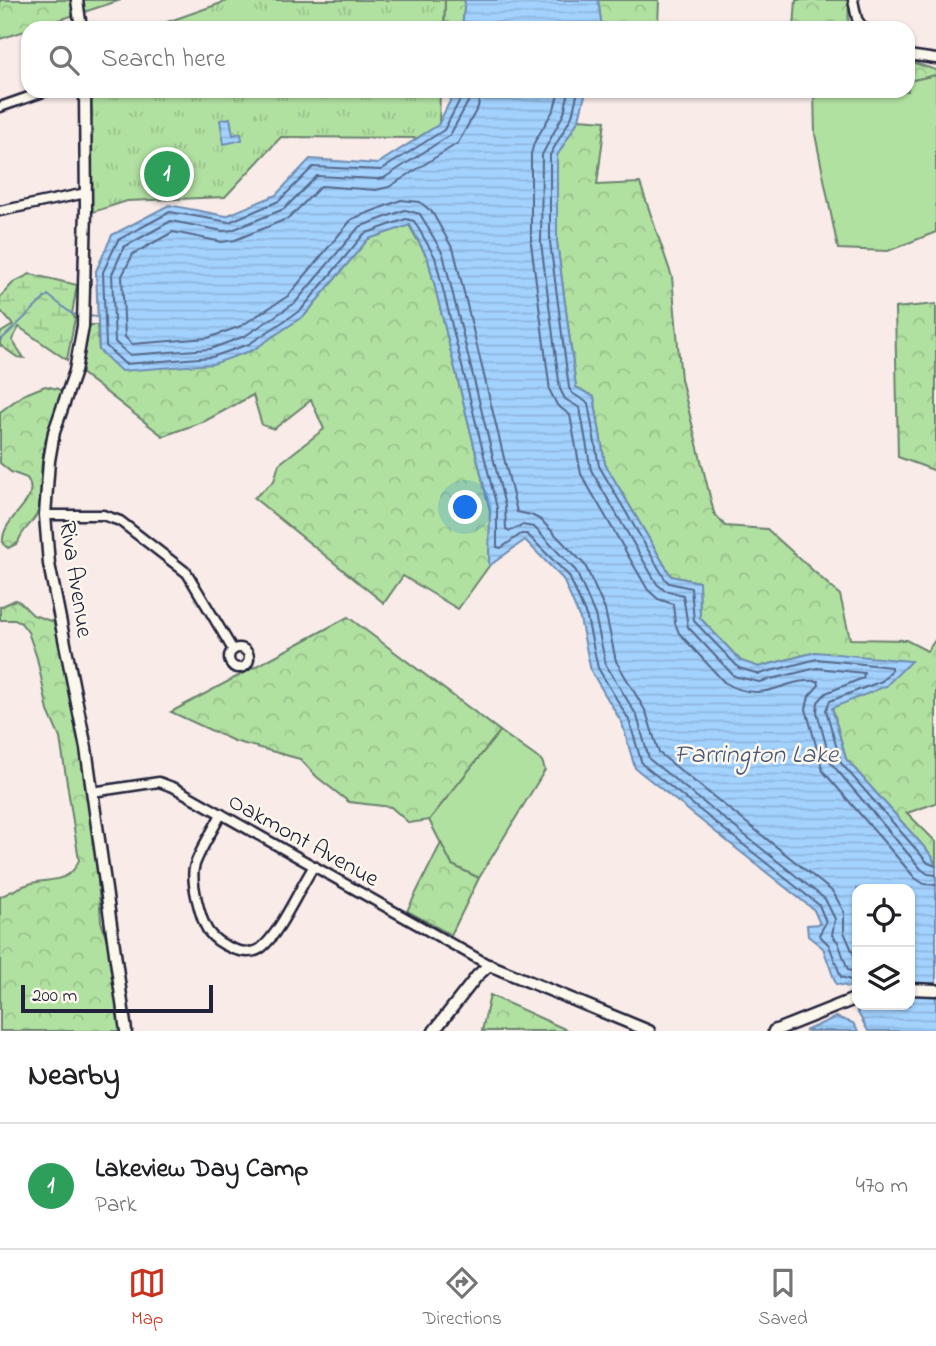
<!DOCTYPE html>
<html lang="en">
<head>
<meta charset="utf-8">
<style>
	:root { --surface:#fff; --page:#f2f2f2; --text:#202124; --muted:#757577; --line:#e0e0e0; --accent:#c8321e }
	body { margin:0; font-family:"Indie Flower",sans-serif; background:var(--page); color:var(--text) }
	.controls { position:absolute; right:21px; bottom:21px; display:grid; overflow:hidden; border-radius:14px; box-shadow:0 2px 5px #0004 }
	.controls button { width:63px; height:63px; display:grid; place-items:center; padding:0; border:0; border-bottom:2px solid var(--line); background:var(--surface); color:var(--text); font:35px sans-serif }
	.scale { position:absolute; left:21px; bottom:18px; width:192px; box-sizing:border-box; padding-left:7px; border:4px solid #22223b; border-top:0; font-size:19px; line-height:24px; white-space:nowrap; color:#22223b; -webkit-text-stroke:5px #fbf7ec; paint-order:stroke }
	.you { position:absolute; left:466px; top:508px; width:24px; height:24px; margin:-18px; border:5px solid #fff; border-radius:50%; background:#1a73e8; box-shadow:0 0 0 10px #1a73e833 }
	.badge { display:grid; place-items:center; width:46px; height:46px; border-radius:50%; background:var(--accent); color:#fff; font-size:23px; font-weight:700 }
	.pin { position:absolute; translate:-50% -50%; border:4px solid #fff; box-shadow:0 2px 7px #0006 }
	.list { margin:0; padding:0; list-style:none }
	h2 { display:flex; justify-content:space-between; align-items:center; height:91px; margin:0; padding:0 28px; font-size:30px }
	h2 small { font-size:23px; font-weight:400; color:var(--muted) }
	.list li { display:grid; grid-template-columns:46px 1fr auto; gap:21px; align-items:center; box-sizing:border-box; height:126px; padding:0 28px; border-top:2px solid var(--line) }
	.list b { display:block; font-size:26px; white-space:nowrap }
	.list p { margin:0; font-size:23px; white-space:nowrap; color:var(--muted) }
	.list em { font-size:23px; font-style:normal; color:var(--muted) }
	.icon { flex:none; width:38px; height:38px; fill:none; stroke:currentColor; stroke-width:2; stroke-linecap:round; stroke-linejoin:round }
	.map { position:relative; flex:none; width:936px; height:1031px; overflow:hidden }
	.search { position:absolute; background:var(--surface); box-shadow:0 2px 5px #0004; left:21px; right:21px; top:21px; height:77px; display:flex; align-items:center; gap:18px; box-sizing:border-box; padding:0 24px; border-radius:21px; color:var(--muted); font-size:26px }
	.sheet { height:217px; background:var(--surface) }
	nav { display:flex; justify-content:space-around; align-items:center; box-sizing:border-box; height:98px; border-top:2px solid var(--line); background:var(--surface); font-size:19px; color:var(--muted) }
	nav a { display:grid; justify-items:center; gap:4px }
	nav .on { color:var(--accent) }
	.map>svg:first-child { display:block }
	.grass { fill:#b1e1a1; stroke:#6a826e; stroke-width:2 }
	.forest { fill:url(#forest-crowns); stroke:#6a826e; stroke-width:2 }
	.wetland { fill:url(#wetland-marsh); stroke:#6a826e; stroke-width:2 }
	.park { fill:url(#park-tufts); stroke:#6a826e; stroke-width:2 }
	.water { fill:url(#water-rules); stroke:#6f8cb1; stroke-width:2 }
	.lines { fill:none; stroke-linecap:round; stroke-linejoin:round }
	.shore { stroke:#566889; stroke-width:2 }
	.stream { stroke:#6f8cb1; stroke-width:2 }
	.minor-casing { stroke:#22223b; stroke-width:13 }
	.tertiary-casing { stroke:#22223b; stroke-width:15 }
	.minor { stroke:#fbf7ec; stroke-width:8 }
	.tertiary { stroke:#fbf7ec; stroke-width:10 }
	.labels { text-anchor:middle; stroke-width:5; stroke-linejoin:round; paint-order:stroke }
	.street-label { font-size:24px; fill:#22223b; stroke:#fbf7ec }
	.water-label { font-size:26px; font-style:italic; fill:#495776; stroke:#fbf7ec }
</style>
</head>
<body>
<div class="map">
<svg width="936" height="1031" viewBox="0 0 936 1031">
	<defs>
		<pattern id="forest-crowns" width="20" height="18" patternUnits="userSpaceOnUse" patternTransform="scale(1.75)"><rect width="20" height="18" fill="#b1e1a1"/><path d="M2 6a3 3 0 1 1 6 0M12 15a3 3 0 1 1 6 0" fill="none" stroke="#98c18c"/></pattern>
		<pattern id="wetland-marsh" width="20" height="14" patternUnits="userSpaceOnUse" patternTransform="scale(1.75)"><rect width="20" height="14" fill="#b1e1a1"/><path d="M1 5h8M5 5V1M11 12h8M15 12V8" fill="none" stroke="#98c18c"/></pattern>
		<pattern id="park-tufts" width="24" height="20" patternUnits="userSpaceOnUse" patternTransform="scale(1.75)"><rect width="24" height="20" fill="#b1e1a1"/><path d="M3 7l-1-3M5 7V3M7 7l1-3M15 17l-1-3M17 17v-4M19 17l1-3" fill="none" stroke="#98c18c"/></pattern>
		<pattern id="water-rules" width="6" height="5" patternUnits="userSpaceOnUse" patternTransform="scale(1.75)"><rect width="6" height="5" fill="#a3d2ff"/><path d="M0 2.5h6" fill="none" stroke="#8cb4db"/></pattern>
	</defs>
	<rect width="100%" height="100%" fill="#f8ebe8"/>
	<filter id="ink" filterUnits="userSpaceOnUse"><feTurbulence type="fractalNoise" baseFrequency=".0143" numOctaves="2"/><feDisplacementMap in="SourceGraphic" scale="14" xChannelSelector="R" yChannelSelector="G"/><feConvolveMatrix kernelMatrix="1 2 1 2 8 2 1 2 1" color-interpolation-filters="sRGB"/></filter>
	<g filter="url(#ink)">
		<g class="grass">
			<polygon points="936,75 936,232 888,251 838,249 815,134 814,91 908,91 908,81"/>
			<polygon points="500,731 542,761 545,770 479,878 452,865 429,820"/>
		</g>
		<g class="forest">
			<polygon points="0,0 121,0 34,28 28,28 28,30 0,39"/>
			<polygon points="445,0 465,0 462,28 444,28"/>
			<polygon points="598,0 659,0 658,25 705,28 602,28"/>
			<polygon points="796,0 849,0 848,28 794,28"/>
			<polygon points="908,61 936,70 936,75 908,81"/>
			<polygon points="579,119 605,121 597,185 640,183 672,277 681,379 714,513 725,526 767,529 840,595 850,639 906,640 927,651 936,639 936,803 907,813 936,842 936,867 932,856 846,759 832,707 886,686 816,652 758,667 741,661 700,618 699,582 671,576 605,464 594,397 576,387 557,242 557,155"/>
			<polygon points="409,225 428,259 490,510 489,566 458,609 403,576 384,603 254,498 274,481 279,464 324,429 311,400 274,429 262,425 253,395 205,421 163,436 80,372 90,325 97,325 99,350 305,315 368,239"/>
			<polygon points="936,304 936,471 898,457 895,308"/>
			<path d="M45 386 58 389 63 393C55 413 43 440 42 461 40 477 43 495 38 511 34 524 21 529 18 543L8 548 3 544C0 516 43 502 27 478L11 472 0 463V412L23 395Z"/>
			<path d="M15 600 20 602 33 615 54 622 61 638 71 684 94 826 101 921 110 951 121 1031H0V897C9 893 17 888 26 885 47 877 69 886 79 860L60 738 48 711 37 658 28 632 21 623 15 620H0V607Z"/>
			<polygon points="348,617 500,731 429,820 409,823 391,807 349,802 317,777 300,759 234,741 171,712"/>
			<polygon points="441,843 452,865 479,878 451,935 407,911"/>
			<polygon points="490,995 569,1031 482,1031"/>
		</g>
		<polygon class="wetland" points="30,274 77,285 72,314 75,318 67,360 19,327 12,340 24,358 17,357 0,345 0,333 13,325 0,310 0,297 14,282"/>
		<g class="park">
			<polygon points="230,0 445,0 444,28 150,28"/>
			<polygon points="85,91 440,91 439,125 417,138 281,137 225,197 127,201 90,213"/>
		</g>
		<g class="water">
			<polygon points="465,0 598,0 602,28 462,28"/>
			<polygon points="455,91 586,91 579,119 557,156 557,242 576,387 594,397 605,464 671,576 699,582 700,618 741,661 759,667 816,652 911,661 886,686 832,708 846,759 932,856 936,867 936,1031 868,1031 857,1011 868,1005 910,1005 910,889 857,889 857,989 836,984 823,948 808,936 807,925 820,924 814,910 635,768 622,723 591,671 580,619 563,579 525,540 489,566 490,510 428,259 410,225 368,239 305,315 253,350 213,364 121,371 99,350 96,271 112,235 169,205 226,216 276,195 310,159 377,164 438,125"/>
			<polygon points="230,118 233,135 241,133 242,140 224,144 220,120"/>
			<polygon points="836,1017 853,1023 858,1031 805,1031"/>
		</g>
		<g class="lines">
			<g class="shore">
				<polyline points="461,91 461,98 444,130 381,170 313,167 279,201 229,222 170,212 118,240 103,272 106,346 125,364 212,357 249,344 301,310 364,234 406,219 414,221 435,257 497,508 497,547 501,548 521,534 527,534 569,576 587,618 598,668 629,720 642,764 819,905 826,922 819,935 829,945 841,977 857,982"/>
				<polyline points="470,91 468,102 450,135 384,178 377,179 317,176 284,209 232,230 223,231 171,221 124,247 112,274 115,342 129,355 210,349 245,336 295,303 359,227 405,210 420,214 443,254 505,506 506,529 510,531 522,525 534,527 576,571 595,615 606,665 637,716 649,759 825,899 835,919 832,935 838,942 848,970 857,973"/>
				<polyline points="481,91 478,107 458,143 389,187 376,190 321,186 289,218 235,240 222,242 173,232 133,254 122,276 125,337 132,344 208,338 241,326 288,296 352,219 401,200 420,202 432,212 454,251 517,512 531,515 541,520 585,565 605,610 616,661 646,712 659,753 833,892 844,912 844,932 857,962"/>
				<path d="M559 91 554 109 534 143 531 154V243L550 391 557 405 570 415 581 474 648 590 658 599 673 604 675 623 679 633 724 682C765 707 783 677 818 681L819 685 809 696 806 709 823 771 915 878 924 884 936 885"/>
				<polyline points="569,91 564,113 542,155 541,243 560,389 565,399 580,408 591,470 657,584 664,590 683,595 688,627 734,676 759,682 817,668 864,673 863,678 826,693 818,702 817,712 831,763 921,869 928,874 936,875"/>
				<polyline points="578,91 572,116 550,155 550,242 569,388 572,393 588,403 599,466 665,579 669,583 691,588 694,621 739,668 759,674 817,659 891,667 891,671 882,681 830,701 826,710 841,763 928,863 936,866"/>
			</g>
			<g class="stream">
				<polyline points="88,316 98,317"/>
				<polyline points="0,341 48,295 72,314 79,315"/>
			</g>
			<defs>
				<g id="minor">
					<polyline points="853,0 857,19 863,28"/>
					<polyline points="908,55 936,59"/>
					<polyline points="0,107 46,91"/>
					<polyline points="0,211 86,193"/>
					<polyline points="45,515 103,515 120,521 187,573 233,650"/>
					<circle cx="239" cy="658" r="10"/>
					<polyline points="92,792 159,782 175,788 489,965"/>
					<path d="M221 814C215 827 196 856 194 868 191 882 200 918 208 931 217 944 246 959 261 948 279 935 300 887 314 866"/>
				</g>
				<g id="tertiary">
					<polyline points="77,0 81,28"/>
					<polyline points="85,91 86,208 83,326 75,371 54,432 49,461 45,515 49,564 86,748 126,1031"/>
					<polyline points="910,989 936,990"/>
					<polyline points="434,1031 477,976 489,965 649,1031"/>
					<polyline points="774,1031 857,998"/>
				</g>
			</defs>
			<use href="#minor" class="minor-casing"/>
			<use href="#tertiary" class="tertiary-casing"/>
			<use href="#minor" class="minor"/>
			<use href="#tertiary" class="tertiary"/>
		</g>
	</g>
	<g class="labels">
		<g class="street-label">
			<text transform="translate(77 579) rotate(81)" y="8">Riva Avenue</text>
			<text transform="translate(304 839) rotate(29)" y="8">Oakmont Avenue</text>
		</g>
		<g class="water-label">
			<text x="756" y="762">Farrington Lake</text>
		</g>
	</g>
</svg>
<div class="controls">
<button><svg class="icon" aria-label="locate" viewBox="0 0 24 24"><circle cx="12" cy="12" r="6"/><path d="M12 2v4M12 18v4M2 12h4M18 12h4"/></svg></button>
<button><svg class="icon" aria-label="layers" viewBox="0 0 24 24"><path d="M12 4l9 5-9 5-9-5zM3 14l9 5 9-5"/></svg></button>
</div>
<div class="scale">200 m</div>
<div class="you"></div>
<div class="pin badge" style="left:167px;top:174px;background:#2e9e5b">1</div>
<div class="search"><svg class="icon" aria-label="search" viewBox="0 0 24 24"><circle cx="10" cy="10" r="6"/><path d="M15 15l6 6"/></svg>Search here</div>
</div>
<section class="sheet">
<h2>Nearby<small></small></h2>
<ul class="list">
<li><span class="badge" style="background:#2e9e5b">1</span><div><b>Lakeview Day Camp</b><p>Park</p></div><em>470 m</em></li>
</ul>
</section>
<nav>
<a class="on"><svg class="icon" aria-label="map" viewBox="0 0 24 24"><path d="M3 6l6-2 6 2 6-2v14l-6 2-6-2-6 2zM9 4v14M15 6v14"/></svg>Map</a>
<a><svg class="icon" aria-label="directions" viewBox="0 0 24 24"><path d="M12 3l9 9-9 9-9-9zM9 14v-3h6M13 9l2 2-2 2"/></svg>Directions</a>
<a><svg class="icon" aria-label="saved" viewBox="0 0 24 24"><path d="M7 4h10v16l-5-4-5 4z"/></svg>Saved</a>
</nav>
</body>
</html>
